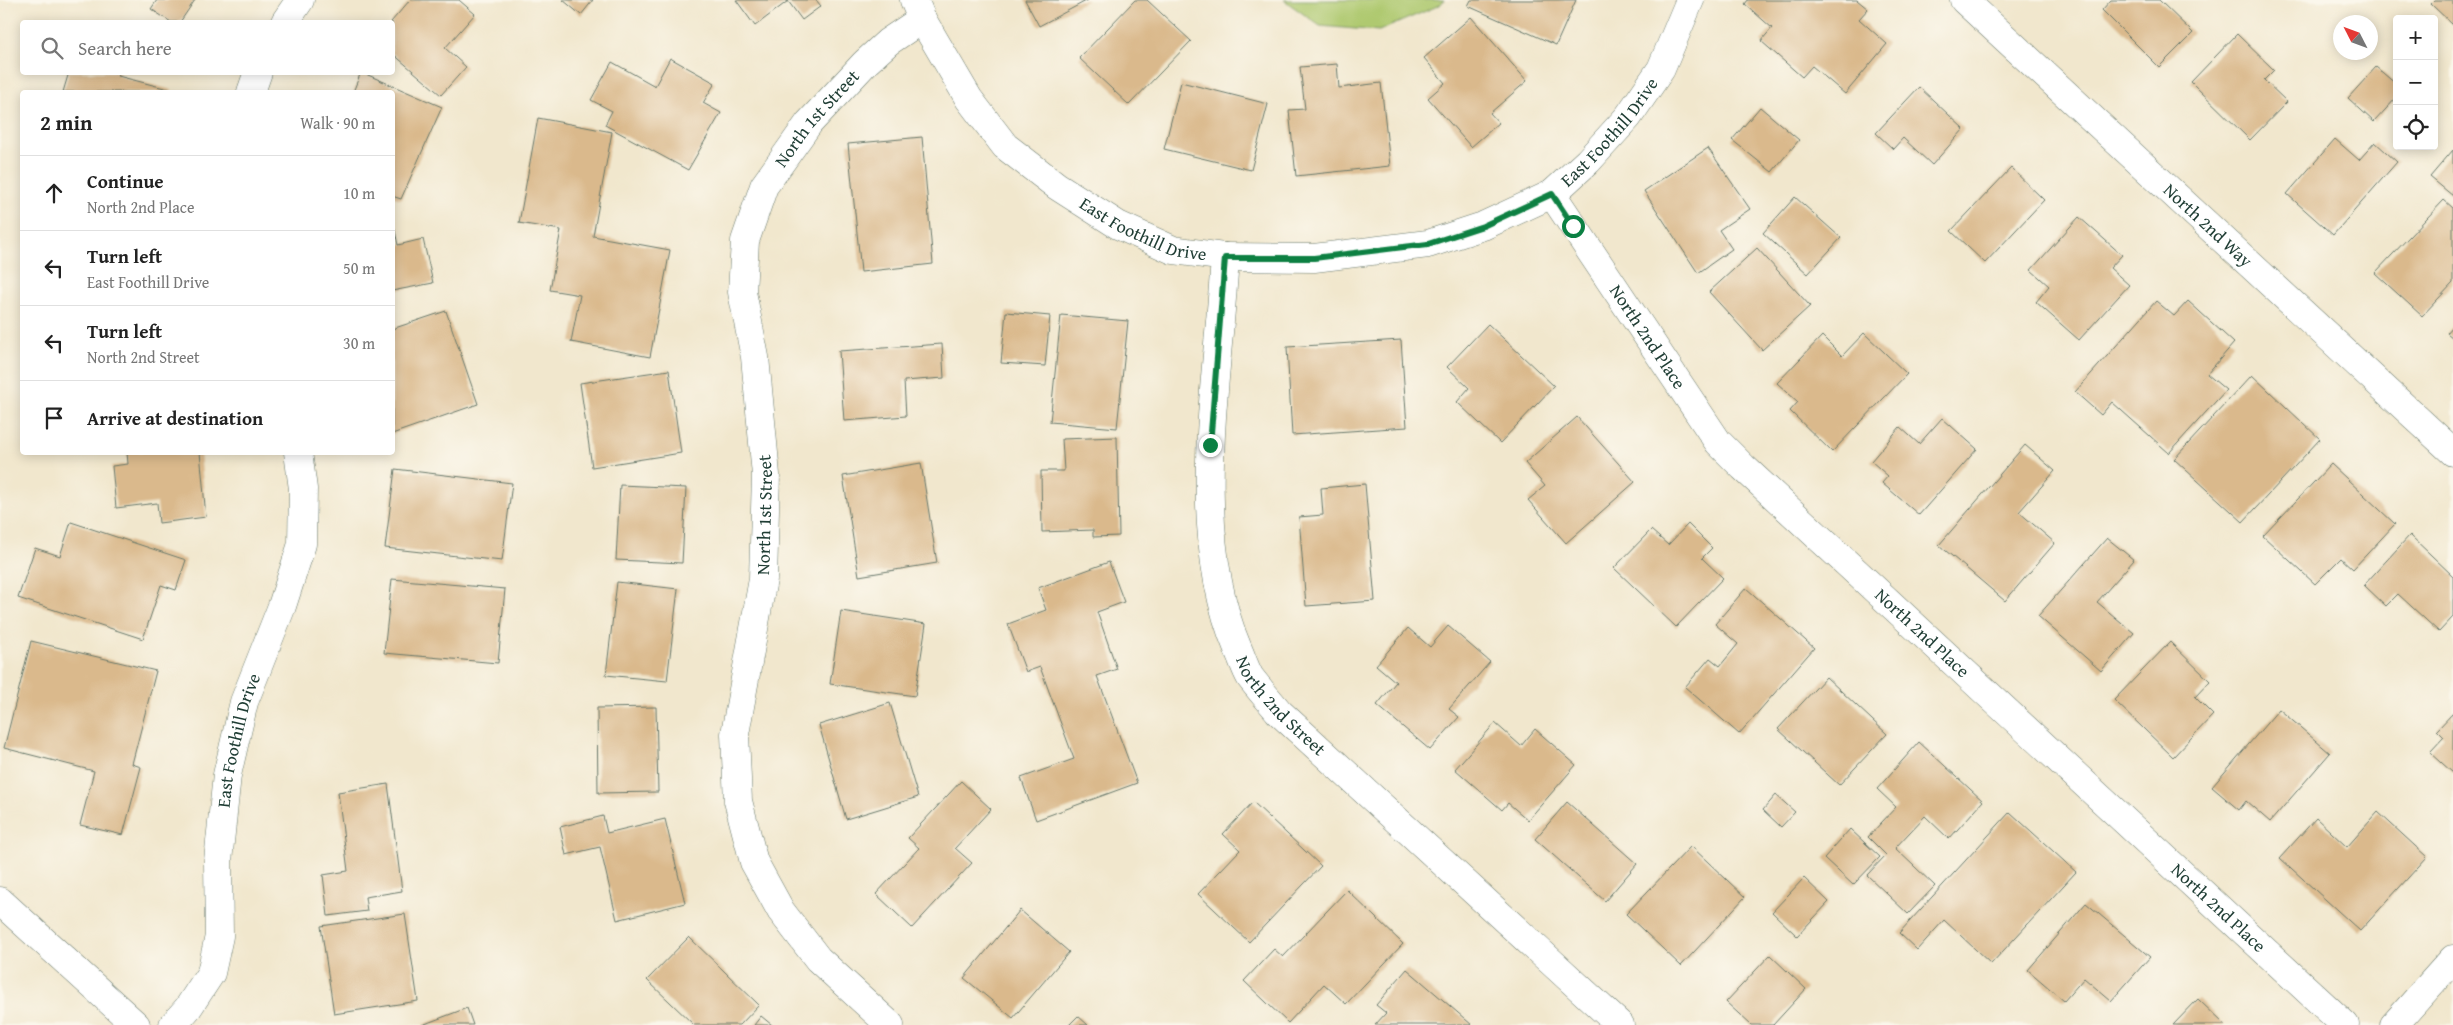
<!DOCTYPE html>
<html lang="en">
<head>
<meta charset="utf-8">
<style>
	:root { --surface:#fff; --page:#f2f2f2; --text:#222; --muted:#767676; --line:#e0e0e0 }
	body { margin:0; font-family:"Gentium Book Plus",serif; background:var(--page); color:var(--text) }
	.controls { position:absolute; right:15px; top:15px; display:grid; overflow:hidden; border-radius:5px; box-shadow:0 2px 12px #0003 }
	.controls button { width:45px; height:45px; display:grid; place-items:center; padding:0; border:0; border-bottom:1px solid var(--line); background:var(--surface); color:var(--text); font:25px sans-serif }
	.compass { position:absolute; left:2333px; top:15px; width:45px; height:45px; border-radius:50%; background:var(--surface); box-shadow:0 2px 12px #0003; rotate:312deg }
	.stop { position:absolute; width:15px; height:15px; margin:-11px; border:4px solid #0b8043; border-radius:50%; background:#fff }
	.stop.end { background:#0b8043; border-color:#fff; box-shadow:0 1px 5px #0008 }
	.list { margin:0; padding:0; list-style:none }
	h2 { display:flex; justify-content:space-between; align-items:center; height:65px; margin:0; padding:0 20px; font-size:21px }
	h2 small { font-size:16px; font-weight:400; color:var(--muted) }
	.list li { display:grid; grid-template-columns:32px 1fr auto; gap:15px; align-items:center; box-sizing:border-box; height:75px; padding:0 20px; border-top:1px solid var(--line) }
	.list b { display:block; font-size:19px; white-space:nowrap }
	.list p { margin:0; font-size:16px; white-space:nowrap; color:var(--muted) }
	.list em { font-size:16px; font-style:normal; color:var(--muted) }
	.icon { flex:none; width:28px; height:28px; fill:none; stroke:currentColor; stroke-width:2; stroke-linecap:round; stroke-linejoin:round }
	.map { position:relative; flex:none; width:2453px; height:1025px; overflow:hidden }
	.search { position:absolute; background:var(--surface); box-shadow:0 2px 12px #0003; left:20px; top:20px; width:375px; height:55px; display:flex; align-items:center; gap:12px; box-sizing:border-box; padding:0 18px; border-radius:5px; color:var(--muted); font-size:19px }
	.panel { position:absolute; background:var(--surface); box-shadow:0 2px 12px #0003; left:20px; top:90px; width:375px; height:365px; border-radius:5px }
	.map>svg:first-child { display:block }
	.green { fill:#afc96f; stroke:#678352 }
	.building { fill:#dab98c }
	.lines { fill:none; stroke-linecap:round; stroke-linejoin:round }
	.minor-casing { stroke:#68786a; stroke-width:29 }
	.minor { stroke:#fff; stroke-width:28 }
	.route { stroke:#0b8043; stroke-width:6 }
	.labels { text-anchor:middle; stroke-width:4; stroke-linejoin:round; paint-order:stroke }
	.street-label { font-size:18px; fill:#1f3d34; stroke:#fbf7ec }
</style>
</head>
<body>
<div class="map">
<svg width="2453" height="1025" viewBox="0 0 2453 1025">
	<rect width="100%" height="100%" fill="#fbf7ec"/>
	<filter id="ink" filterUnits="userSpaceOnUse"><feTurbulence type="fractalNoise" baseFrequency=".02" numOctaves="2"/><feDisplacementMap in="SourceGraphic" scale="10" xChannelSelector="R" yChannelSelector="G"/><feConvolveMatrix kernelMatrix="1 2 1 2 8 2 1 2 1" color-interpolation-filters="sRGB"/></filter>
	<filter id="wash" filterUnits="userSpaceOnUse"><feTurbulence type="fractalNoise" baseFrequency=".0096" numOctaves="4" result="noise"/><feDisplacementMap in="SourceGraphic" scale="20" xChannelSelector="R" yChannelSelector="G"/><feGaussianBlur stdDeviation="1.12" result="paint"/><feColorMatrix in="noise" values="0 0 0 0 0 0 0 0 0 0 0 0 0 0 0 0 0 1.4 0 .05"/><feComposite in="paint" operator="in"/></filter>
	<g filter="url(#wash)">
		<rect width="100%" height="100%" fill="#f1e7cd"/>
		<polygon class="green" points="1284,0 1444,0 1440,5 1379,31 1320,26"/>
		<g id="blocks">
			<g class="building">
				<polygon points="157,0 195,0 180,22 171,22 151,9"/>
				<polygon points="410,0 459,0 475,14 445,48 466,67 441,95 392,53 392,22 391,22"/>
				<polygon points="563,0 593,0 581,15"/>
				<polygon points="736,0 816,0 821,6 802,20 788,1 755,26"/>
				<polygon points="1025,0 1088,0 1039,26"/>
				<polygon points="1135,0 1147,0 1191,41 1129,105 1079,58"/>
				<polygon points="1471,0 1576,0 1556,45 1468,6"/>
				<polygon points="1748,0 1857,0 1868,9 1859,19 1887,44 1845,94 1812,66 1802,77 1761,41 1772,28 1745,4"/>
				<polygon points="2111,0 2159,0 2193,33 2159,67 2102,10"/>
				<polygon points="2435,0 2453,0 2453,25 2431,4"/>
				<polygon points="1471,17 1527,81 1490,113 1499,123 1471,147 1428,98 1445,83 1424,58"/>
				<polygon points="2237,34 2274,70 2264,80 2287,102 2250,140 2191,82"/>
				<polygon points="670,58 715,83 703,103 721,113 688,170 605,125 612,111 591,100 612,62 655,86"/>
				<polygon points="1337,64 1339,88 1381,83 1390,166 1296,176 1289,110 1305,109 1300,67"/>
				<polygon points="2376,67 2397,85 2397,97 2374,122 2348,98"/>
				<polygon points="69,72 119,72 118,76 172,90 171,92 63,92"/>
				<polygon points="361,72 442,107 401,199 392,196 392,92 353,92"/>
				<polygon points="1181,82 1268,104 1251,170 1164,149"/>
				<polygon points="1919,87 1964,129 1932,165 1903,138 1893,149 1876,133"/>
				<polygon points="1760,107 1799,140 1772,172 1732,140"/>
				<polygon points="538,118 612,132 593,236 670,250 650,357 571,342 580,295 550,290 561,230 519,223"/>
				<polygon points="922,137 933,264 861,272 848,144"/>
				<polygon points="2335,139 2359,160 2375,142 2397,162 2333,235 2287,194"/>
				<polygon points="1708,148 1750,209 1719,230 1732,249 1698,273 1644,191"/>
				<polygon points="2453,150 2453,196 2430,177"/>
				<polygon points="2011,168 2044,200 1985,263 1951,231"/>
				<polygon points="1795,197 1841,238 1808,274 1763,233"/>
				<polygon points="2444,200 2453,208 2453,283 2422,316 2375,273"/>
				<polygon points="2079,217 2122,255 2110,268 2129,285 2079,340 2036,302 2049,286 2031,270"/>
				<polygon points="393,221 398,245 423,239 433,283 392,291"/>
				<polygon points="1757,248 1810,306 1762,350 1709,292"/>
				<polygon points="2156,301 2174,316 2188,301 2234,343 2207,374 2226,390 2169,453 2112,402 2101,415 2075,392"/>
				<polygon points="446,311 478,404 392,434 392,329"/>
				<polygon points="1006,312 1050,316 1045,366 1001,363"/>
				<polygon points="1061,315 1128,321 1117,428 1050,422"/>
				<polygon points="1488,324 1554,386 1500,443 1457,402 1469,388 1447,367"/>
				<polygon points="2453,326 2453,338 2447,333"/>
				<polygon points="1864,333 1907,374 1832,452 1790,411 1798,402 1777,383 1822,336 1842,356"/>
				<polygon points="1401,340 1407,427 1292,435 1287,347"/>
				<polygon points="942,344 944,378 904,381 906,416 844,421 839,351"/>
				<polygon points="669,370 681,453 592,467 580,383"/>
				<polygon points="2252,375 2320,439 2243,522 2174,459"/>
				<polygon points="1577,417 1635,482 1566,543 1528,500 1545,486 1525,463"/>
				<polygon points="1942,418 1977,449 1919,515 1882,483 1888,476 1871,461 1900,427 1919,444"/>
				<polygon points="1117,437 1119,536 1093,537 1093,530 1042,532 1041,471 1064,471 1062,439"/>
				<polygon points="2025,445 2055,471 2019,512 2055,543 2005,601 1939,545"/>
				<polygon points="127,452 200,452 206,517 159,523 157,503 116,508 112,466 128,464"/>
				<polygon points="921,463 937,563 859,576 843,476"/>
				<polygon points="2331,464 2395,524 2353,569 2341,558 2315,584 2263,536"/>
				<polygon points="395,469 512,483 502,561 385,548"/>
				<polygon points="1365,484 1375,601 1306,606 1299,517 1323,515 1321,488"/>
				<polygon points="620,485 686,488 682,563 616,560"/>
				<polygon points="71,522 186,560 176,590 161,585 143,639 18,598 35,548 60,556"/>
				<polygon points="1688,524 1712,548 1702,558 1723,578 1676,627 1614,568 1651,530 1668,545"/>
				<polygon points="2410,535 2453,576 2453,617 2439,632 2398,594 2386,606 2364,585"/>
				<polygon points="2107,538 2134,560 2097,602 2134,633 2101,671 2038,616"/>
				<polygon points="1109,562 1124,602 1097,612 1117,669 1097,676 1137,783 1036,820 1021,778 1074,759 1040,667 1026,672 1008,624 1046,610 1038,588"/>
				<polygon points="392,579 505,589 498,663 384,653"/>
				<polygon points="617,582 678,589 667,681 606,675"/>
				<polygon points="1746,588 1814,648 1739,734 1685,687 1710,658 1720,666 1738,644 1715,624"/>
				<polygon points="841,611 926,624 915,696 830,684"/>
				<polygon points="1448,626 1490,662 1449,709 1459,717 1430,750 1377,705 1396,682 1376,665 1408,628 1430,647"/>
				<polygon points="31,641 156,671 132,764 141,767 123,835 80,825 94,771 4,748"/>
				<polygon points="2170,642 2210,681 2195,697 2213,715 2173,757 2114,700"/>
				<polygon points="1826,677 1887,734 1839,785 1778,729"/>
				<polygon points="890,703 918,797 846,819 819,725"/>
				<polygon points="656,707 658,792 598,793 597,708"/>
				<polygon points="2279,709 2330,753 2270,822 2246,801 2239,810 2212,787"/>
				<polygon points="2453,713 2453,773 2430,752 2444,737 2437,730"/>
				<polygon points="1495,723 1521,746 1535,729 1576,765 1528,820 1508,803 1502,810 1455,769"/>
				<polygon points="1919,742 1983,801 1949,839 1925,816 1895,848 1935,886 1908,914 1867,875 1886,855 1868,837 1896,807 1877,789"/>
				<polygon points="961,781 991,809 955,848 972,863 912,928 876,894 919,848 908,838"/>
				<polygon points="388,784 402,891 365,897 367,911 328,916 323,875 348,871 338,792"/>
				<polygon points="1776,795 1795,812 1781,827 1763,810"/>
				<polygon points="1253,802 1321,866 1249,942 1198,894 1240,850 1223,834"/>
				<polygon points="1567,802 1637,864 1605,901 1535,839"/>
				<polygon points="2010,812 2076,872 1991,964 1944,920 1917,950 1899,933"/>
				<polygon points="2378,812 2427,857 2360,931 2280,858 2316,818 2347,847"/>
				<polygon points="603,816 607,833 665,819 685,903 617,920 600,847 566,855 560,827"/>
				<polygon points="1850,829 1880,857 1853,885 1824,858"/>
				<polygon points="1691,846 1745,897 1681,966 1626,914"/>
				<polygon points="1804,878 1829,902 1797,936 1772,912"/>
				<polygon points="1347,890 1403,944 1346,1004 1324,984 1288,1023 1244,981 1274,949 1283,957"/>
				<polygon points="2086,903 2150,957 2111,1001 2084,978 2064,1001 2028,970"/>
				<polygon points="1020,910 1069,952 1013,1018 964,978"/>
				<polygon points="405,914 418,1001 334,1014 321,926"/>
				<polygon points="689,937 759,1005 740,1025 694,1025 647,980"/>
				<polygon points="1770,955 1806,989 1773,1025 1751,1025 1726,1002"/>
				<polygon points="1407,969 1472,1025 1375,1025 1386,1013 1376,1005"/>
				<polygon points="2198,999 2225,1025 2173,1025"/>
				<polygon points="467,1008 473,1025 422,1025"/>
				<polygon points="761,1016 772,1025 754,1025"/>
				<polygon points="1078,1016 1088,1025 1069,1025"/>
			</g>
		</g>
	</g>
	<g filter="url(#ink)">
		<use href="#blocks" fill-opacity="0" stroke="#68786a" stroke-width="1"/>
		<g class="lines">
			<defs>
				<g id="minor">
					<path id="s1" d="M914 0 922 19 969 99 1005 146 1057 186 1118 225 1173 250 1225 257 1314 258 1428 244 1483 226 1552 194 1588 161 1628 117 1661 69 1690 0"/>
					<path id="s2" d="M1964 0 2453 452"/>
					<polyline points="285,22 300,0"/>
					<polyline points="251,92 258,72"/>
					<path id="s3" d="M1552 194 1718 442 1743 467 2345 1025"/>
					<path id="s4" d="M1225 257C1218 381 1188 532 1238 649 1242 658 1245 668 1250 677 1259 689 1270 701 1279 712L1620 1025"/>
					<polyline points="0,901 136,1025"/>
					<path id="s5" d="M173 1025 188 1008 211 973 219 936 218 861 227 775 244 702 282 606 302 544 303 489 298 452"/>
					<path id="s6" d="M890 1025 818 959 781 911 754 862 738 801 735 734 763 579 766 475 755 357 742 292 745 241 764 186 809 123 865 63 888 42 922 19"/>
					<polyline points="2394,1025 2453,959"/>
				</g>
			</defs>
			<use href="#minor" class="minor-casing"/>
			<use href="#minor" class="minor"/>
		</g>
	</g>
	<g class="lines" filter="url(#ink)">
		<polyline class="route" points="1210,445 1225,258 1314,258 1428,244 1483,226 1552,194 1573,226"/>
	</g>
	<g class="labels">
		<g class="street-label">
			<text dy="6" stroke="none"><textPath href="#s6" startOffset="986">North 1st Street</textPath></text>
			<text dy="6" stroke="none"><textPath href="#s1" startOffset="846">East Foothill Drive</textPath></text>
			<text dy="6" stroke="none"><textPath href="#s2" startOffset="332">North 2nd Way</textPath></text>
			<text dy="6" stroke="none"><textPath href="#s1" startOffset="336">East Foothill Drive</textPath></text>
			<text dy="6" stroke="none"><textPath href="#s3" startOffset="172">North 2nd Place</textPath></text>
			<text dy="6" stroke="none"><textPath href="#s6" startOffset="566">North 1st Street</textPath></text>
			<text dy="6" stroke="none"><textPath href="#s3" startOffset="578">North 2nd Place</textPath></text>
			<text dy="6" stroke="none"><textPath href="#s4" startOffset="468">North 2nd Street</textPath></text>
			<text dy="6" stroke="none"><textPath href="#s5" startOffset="300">East Foothill Drive</textPath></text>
			<text dy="6" stroke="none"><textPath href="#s3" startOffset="982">North 2nd Place</textPath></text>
		</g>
	</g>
</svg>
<div class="controls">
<button>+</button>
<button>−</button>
<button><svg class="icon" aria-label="locate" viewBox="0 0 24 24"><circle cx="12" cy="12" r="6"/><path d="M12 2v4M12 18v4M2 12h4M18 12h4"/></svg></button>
</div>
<svg class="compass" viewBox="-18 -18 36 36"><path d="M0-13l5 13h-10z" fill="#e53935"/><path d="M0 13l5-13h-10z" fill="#767676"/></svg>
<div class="stop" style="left:1573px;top:226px"></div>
<div class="stop end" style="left:1210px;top:445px"></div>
<div class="search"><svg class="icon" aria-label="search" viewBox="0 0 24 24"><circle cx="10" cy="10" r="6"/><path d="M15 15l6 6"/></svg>Search here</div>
<section class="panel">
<h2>2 min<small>Walk · 90 m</small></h2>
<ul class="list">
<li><svg class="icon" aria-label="ahead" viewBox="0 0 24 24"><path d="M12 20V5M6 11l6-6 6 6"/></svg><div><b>Continue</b><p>North 2nd Place</p></div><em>10 m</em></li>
<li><svg class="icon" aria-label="left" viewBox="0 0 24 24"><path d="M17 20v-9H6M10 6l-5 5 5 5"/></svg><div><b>Turn left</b><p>East Foothill Drive</p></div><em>50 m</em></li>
<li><svg class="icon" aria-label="left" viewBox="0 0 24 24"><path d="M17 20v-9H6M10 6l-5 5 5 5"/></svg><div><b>Turn left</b><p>North 2nd Street</p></div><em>30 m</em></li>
<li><svg class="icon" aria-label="arrive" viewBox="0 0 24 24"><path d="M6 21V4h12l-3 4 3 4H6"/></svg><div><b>Arrive at destination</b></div></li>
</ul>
</section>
</div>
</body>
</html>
